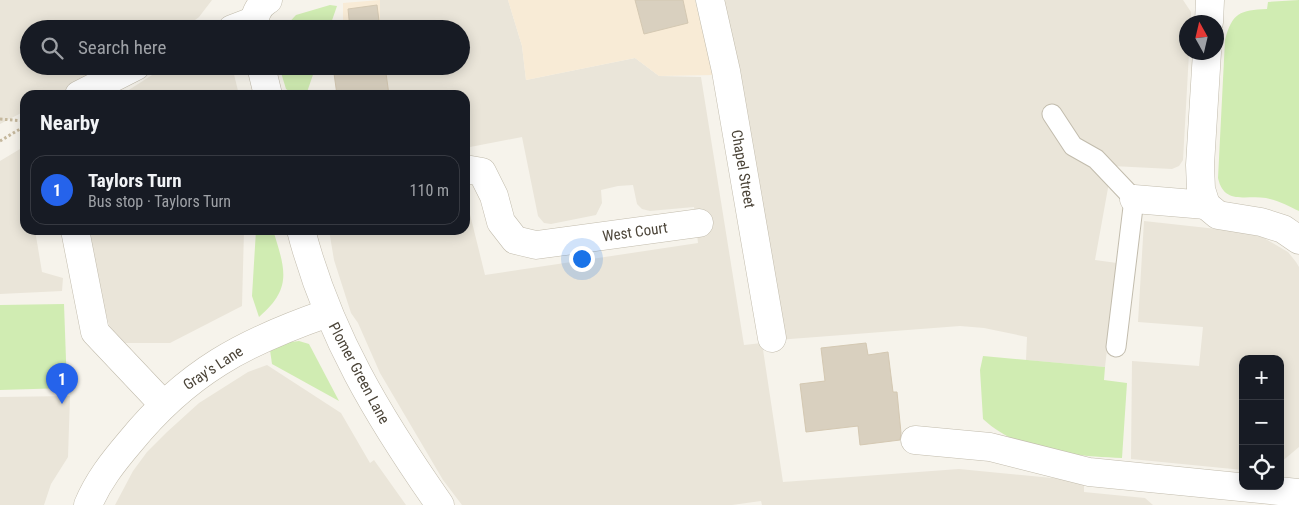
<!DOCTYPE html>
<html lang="en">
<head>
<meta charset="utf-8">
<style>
	:root { --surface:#171b24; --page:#242831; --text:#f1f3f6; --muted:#9ea1a6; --line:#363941; --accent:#2563eb }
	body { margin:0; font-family:"Roboto Condensed",sans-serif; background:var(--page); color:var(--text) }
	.controls { position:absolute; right:15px; bottom:15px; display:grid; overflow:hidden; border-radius:10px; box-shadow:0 2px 12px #0003 }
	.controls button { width:45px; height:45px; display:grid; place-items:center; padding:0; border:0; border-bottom:1px solid var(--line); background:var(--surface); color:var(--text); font:25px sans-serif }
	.compass { position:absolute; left:1179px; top:15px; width:45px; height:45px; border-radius:50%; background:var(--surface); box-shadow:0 2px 12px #0003; rotate:352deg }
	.you { position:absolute; left:581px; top:258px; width:18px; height:18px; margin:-12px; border:4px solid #fff; border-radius:50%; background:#1a73e8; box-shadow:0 0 0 8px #1a73e833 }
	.badge { display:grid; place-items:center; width:32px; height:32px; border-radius:50%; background:var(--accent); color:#fff; font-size:16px; font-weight:700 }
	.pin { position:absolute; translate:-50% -41px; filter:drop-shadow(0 1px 2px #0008) }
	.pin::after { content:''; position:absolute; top:26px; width:18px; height:15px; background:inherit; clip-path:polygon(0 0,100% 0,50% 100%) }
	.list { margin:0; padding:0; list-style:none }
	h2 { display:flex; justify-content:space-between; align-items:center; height:65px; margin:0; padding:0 20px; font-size:21px }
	h2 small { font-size:16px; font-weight:400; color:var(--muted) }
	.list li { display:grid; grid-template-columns:32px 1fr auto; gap:15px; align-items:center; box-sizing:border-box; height:70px; margin:0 10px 10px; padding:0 10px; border:1px solid var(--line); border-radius:15px }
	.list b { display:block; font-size:19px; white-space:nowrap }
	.list p { margin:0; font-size:16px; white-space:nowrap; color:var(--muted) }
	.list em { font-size:16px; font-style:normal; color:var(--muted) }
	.icon { flex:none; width:28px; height:28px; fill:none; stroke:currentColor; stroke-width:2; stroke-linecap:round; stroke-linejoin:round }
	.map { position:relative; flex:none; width:1299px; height:505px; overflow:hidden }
	.search { position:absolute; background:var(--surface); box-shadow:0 2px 12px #0003; left:20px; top:20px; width:450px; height:55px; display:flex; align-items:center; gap:12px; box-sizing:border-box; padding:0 18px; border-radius:28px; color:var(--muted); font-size:19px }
	.panel { position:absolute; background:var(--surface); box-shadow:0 2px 12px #0003; left:20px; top:90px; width:450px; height:145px; border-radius:15px }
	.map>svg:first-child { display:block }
	.residential { fill:#eae5d9 }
	.commercial { fill:#f8ebd6 }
	.green { fill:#d0ecb2 }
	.building { fill:#d9d0bf; stroke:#d4c8b2 }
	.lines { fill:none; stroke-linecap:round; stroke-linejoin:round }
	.service-casing { stroke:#c2bcad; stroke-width:21 }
	.minor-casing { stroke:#c2bcad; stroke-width:29 }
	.tertiary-casing { stroke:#c2bcad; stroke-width:29 }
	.path { stroke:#c5b89d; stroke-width:3; stroke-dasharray:2.5 2.5; stroke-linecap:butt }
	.service { stroke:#fff; stroke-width:19 }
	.minor { stroke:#fff; stroke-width:28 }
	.tertiary { stroke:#fff; stroke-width:28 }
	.labels { text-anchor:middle; stroke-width:4; stroke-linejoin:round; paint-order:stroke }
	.street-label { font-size:15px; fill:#4b4438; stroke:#fff }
</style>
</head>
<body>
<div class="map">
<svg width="1299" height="505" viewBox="0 0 1299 505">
	<rect width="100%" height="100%" fill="#f6f3eb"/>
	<g class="residential">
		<polygon points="0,0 212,0 199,17 183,29 29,29 29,66 116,66 58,95 25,95 25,111 0,124"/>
		<polygon points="380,0 508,0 522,46 526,80 635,58 659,76 701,77 744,345 762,343 783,482 959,469 1084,481 1084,492 1145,498 1153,505 762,505 761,501 732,505 462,505 443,480 380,373 358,323 351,313 334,260 329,230 465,230 465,194 485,275 698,243 694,207 650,211 642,209 637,204 633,185 618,186 601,190 602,203 596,215 551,224 544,223 538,216 522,137 465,148 465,95 382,95 383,66 461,66 461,29 380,29"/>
		<polygon points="724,0 1183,0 1191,12 1191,22 1186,22 1186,52 1189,53 1183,160 1179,166 1172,169 1112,166 1095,260 1117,263 1105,367 1026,360 1027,337 984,328 960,326 777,340 741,84"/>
		<polygon points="166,66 232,66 239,95 121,95"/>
		<polygon points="25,146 25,161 20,162 21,168 24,168 25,172 25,230 35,230 42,272 63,278 62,291 0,294 0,161"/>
		<polygon points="1144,221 1244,232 1264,238 1288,252 1296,262 1299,267 1299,447 1280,463 1280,359 1243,359 1243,470 1131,459 1132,361 1199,366 1203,327 1138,322"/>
		<polygon points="88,230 244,230 242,306 170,343 123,343 109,325 96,278"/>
		<polygon points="267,365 341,413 370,463 374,460 406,505 115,505 133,471 147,452 167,432 199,403 248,372"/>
		<polygon points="70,396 68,457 51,484 44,505 0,505 0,397"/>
	</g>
	<g class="commercial">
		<polygon points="380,0 380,29 343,29 343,3"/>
		<polygon points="508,0 695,0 709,57 716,75 659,76 635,58 526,80 522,46"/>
	</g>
	<g class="green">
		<path d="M1299 0V211C1289 206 1277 200 1266 198 1245 195 1224 205 1218 178L1225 40C1232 13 1240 10 1267 9L1268 2Z"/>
		<polygon points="330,5 337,6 329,29 283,29 296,15"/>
		<polygon points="279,66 316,66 306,95 295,95 286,89"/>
		<path d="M256 230H273C285 269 293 288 259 317L252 296Z"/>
		<polygon points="64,304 67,388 0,390 0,305"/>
		<polygon points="299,341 309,344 339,401 272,364 270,350 283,343"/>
		<path d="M983 356 1105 367 1104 380 1127 383 1122 458C1073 455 1021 454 983 419L980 370Z"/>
	</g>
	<g class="building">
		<polygon points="635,0 683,0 688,23 644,34"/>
		<polygon points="377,5 380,29 350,29 348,9"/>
		<polygon points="333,66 385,66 389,95 337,95"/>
		<polygon points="866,343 868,355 888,352 893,392 897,392 901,433 900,440 860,445 858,426 806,432 800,384 825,381 821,348"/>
	</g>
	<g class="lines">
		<defs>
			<polyline id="service" points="1052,114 1073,146 1096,159 1134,199 1116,347"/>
			<g id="minor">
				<polyline points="710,0 726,71 772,338"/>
				<polyline points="1209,22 1210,0"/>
				<polyline points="232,29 253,21"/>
				<polyline points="1207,52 1200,165 1201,189 1206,205 1218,215 1261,222 1283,229 1299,240"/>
				<polyline points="79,95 136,66"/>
				<polyline points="465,169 482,172 494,196 501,222 515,240 536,245 699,223"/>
				<polyline points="1134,199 1206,205"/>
				<polyline points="75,230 95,332 163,404"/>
				<polyline points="915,440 990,447 1089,472 1299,493"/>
				<path d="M88 505C98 481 113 462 130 442 187 372 244 342 328 313"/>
			</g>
			<g id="tertiary">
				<path d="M254 29C253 18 258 5 268 0"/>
				<polyline points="261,66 268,95"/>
				<path d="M301 230C328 334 379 418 440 505"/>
			</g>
		</defs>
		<use href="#service" class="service-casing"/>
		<use href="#minor" class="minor-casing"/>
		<use href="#tertiary" class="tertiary-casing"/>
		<g class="path">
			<polyline points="0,119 25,121"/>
			<polyline points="0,141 25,126"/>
		</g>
		<use href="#service" class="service"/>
		<use href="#minor" class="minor"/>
		<use href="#tertiary" class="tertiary"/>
	</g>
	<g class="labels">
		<g class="street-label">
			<text transform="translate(743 169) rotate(80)" y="5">Chapel Street</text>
			<text transform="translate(635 232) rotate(-8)" y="5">West Court</text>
			<text transform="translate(213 368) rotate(-33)" y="5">Gray's Lane</text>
			<text transform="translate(359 373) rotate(62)" y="5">Plomer Green Lane</text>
		</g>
	</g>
</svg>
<div class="controls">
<button>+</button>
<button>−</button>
<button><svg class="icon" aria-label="locate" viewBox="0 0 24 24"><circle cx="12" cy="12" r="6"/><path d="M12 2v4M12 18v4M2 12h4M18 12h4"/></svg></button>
</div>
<svg class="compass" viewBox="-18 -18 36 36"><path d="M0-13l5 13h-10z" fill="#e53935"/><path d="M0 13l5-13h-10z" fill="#9ea1a6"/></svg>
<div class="you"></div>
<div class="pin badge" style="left:62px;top:404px">1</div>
<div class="search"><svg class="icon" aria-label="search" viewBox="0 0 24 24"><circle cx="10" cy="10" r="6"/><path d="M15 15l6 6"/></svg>Search here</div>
<section class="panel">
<h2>Nearby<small></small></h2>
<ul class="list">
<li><span class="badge">1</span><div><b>Taylors Turn</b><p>Bus stop · Taylors Turn</p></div><em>110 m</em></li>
</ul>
</section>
</div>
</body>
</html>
